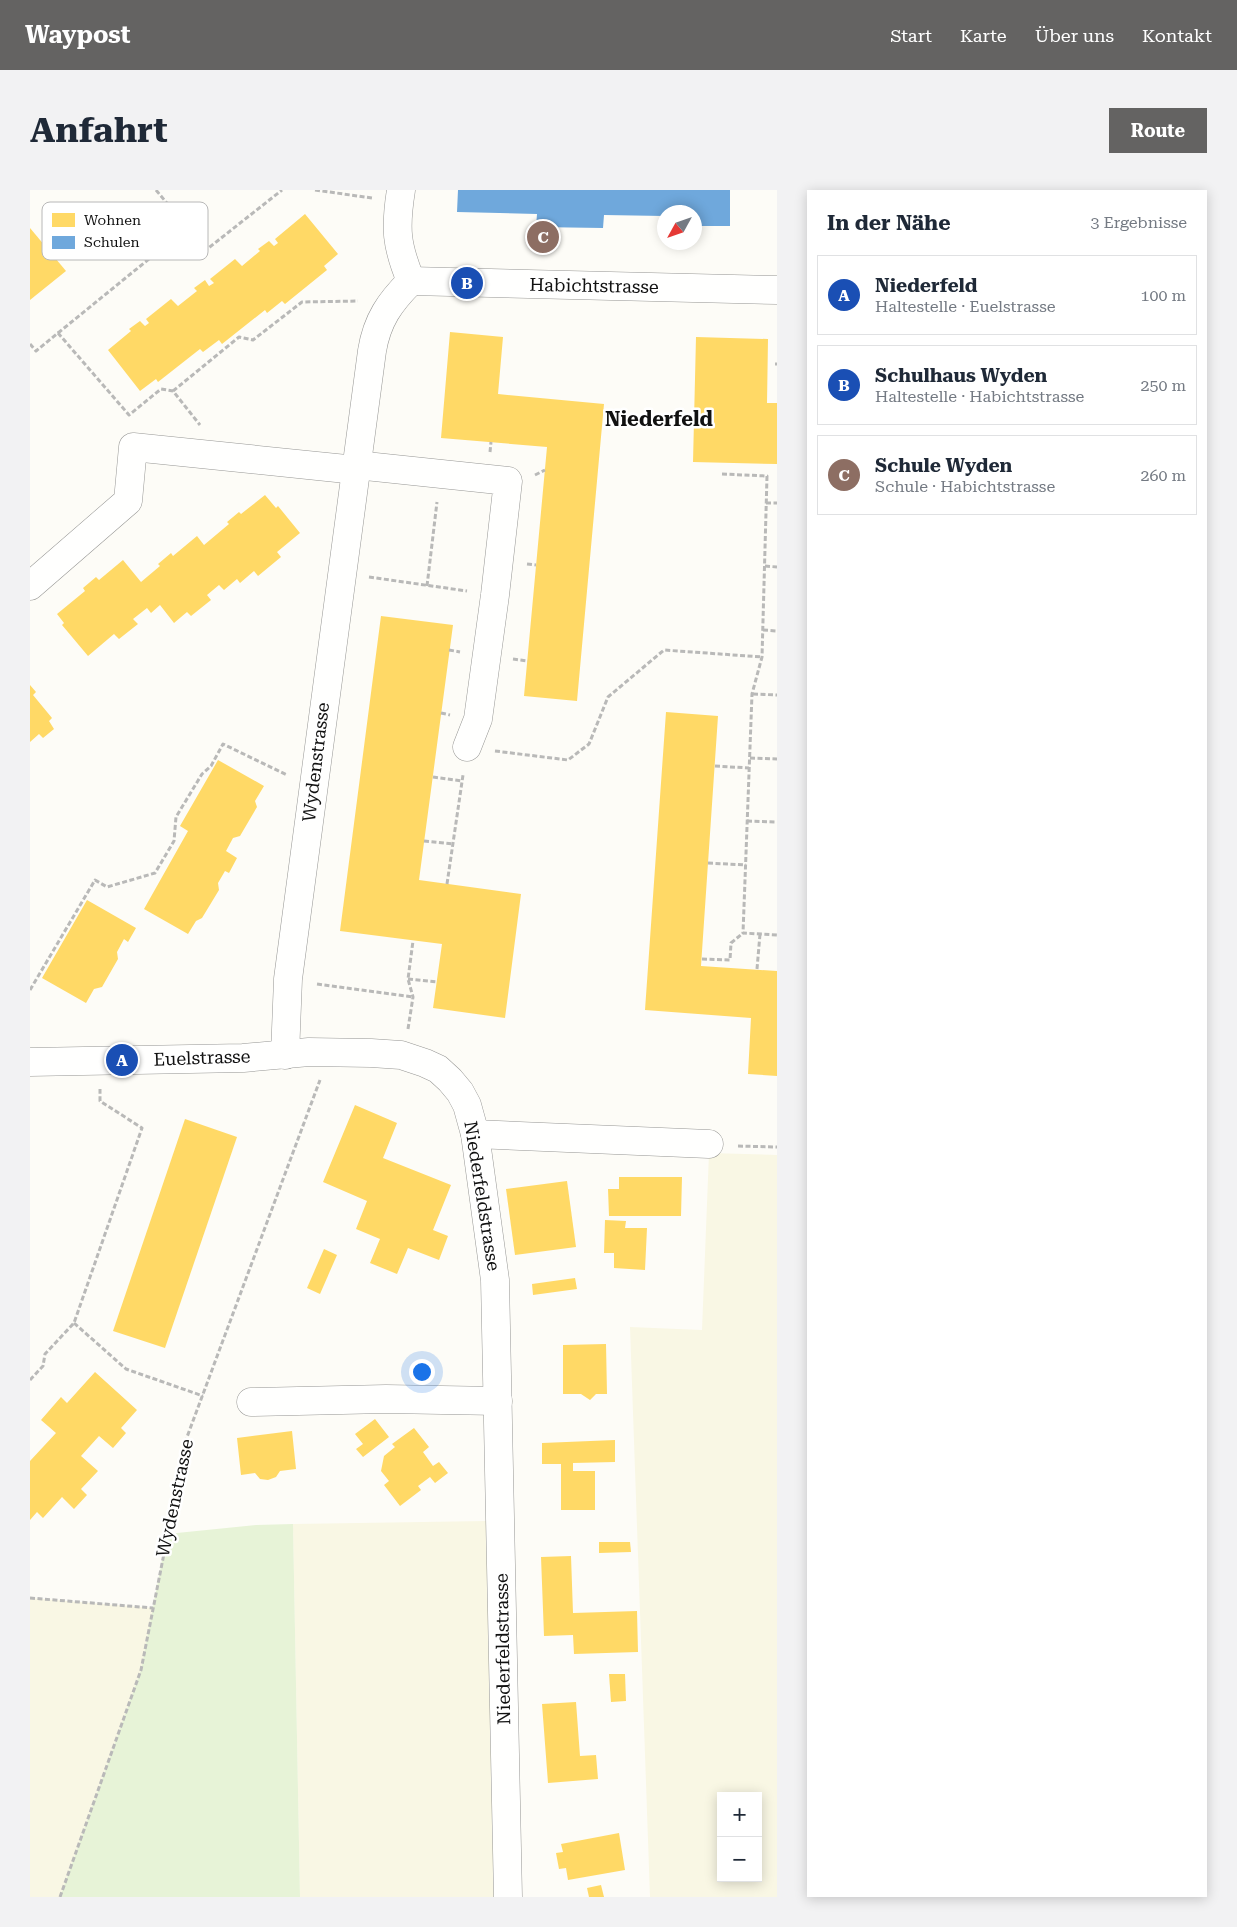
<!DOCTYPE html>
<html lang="de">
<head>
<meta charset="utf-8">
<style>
	:root { --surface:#fff; --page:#f2f2f3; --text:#1f2937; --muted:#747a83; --line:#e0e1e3; --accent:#646362 }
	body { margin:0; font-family:"Roboto Serif",serif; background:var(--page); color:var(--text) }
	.controls { position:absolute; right:15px; bottom:15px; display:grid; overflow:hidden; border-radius:0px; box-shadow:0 2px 12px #0003 }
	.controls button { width:45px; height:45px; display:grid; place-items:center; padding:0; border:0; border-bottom:1px solid var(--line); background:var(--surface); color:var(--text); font:25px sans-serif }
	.compass { position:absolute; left:627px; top:15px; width:45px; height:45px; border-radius:50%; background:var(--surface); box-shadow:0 2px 12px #0003; rotate:230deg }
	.you { position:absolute; left:391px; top:1181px; width:18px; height:18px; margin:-12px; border:4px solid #fff; border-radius:50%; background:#1a73e8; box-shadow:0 0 0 8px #1a73e833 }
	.badge { display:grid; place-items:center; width:32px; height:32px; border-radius:50%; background:var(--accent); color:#fff; font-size:16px; font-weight:700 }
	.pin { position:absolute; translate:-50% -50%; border:2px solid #fff; box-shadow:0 1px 5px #0006 }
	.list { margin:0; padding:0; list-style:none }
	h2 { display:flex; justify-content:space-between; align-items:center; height:65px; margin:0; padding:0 20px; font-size:21px }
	h2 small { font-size:16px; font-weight:400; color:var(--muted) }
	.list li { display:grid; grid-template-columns:32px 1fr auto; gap:15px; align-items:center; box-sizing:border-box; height:80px; margin:0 10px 10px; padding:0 10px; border:1px solid var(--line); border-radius:0px }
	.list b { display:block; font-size:19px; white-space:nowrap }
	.list p { margin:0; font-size:16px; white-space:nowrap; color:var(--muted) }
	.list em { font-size:16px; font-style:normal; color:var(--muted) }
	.map { position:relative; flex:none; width:747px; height:1707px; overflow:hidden; border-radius:0px }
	header { display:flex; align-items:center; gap:30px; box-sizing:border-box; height:70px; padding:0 25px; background:var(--accent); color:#fff }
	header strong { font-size:24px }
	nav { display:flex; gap:28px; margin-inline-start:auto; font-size:18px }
	.intro { display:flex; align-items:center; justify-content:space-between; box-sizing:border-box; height:120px; padding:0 30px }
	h1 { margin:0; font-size:35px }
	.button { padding:12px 22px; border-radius:0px; background:var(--accent); color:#fff; font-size:18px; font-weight:700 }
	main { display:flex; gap:30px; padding:0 30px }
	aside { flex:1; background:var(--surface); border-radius:0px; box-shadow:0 2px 12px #0003 }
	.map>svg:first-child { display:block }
	.farmland { fill:#f9f7e4; fill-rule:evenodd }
	.green { fill:#e7f3d7 }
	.homes { fill:#ffd966 }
	.schools { fill:#6fa8dc }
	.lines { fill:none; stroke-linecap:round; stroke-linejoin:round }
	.minor-casing { stroke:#979795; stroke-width:29 }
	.path { stroke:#b9b9b8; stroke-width:3; stroke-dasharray:5 2.5; stroke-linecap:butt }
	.minor { stroke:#fffffe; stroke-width:28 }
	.labels { text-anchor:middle; stroke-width:5; stroke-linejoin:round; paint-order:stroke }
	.street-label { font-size:18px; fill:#111; stroke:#fff }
	.quarter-label { font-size:20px; font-weight:bold; fill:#111; stroke:#fff }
	.key { fill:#fff; stroke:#b8b8b8; stroke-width:1 }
	.key-label { font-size:14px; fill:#111 }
</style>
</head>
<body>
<header>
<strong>Waypost</strong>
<nav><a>Start</a><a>Karte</a><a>Über uns</a><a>Kontakt</a></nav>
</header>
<div class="intro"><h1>Anfahrt</h1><a class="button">Route</a></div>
<main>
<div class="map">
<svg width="747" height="1707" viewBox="0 0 747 1707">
	<rect width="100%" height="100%" fill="#fdfcf7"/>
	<g class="farmland">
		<path d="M679 963 747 965V1707H620L600 1137 672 1140ZM691 1606H728V1688H691Z"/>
		<polygon points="457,1331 464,1707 270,1707 263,1334"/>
		<polygon points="0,1408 123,1418 111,1480 30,1707 0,1707"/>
	</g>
	<polygon class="green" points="263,1334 270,1707 30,1707 111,1480 137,1344 226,1335"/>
	<g class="homes">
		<polygon points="275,24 308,64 294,76 297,80 255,114 252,111 237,123 235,120 192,154 189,150 173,162 170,159 128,192 126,189 110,201 78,160 101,141 99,139 110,131 115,136 119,133 116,129 141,109 148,116 167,101 164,98 175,90 179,96 184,93 180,89 205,69 212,76 230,61 228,59 239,51 244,56 248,53 245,49"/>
		<polygon points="0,38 36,81 0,110"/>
		<polygon points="420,142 473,147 468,204 574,214 547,511 494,506 517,257 411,248"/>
		<polygon points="666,147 738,149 737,213 747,213 747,274 663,272"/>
		<polygon points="235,305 246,318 248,316 270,343 247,362 251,367 228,386 224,381 210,393 207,389 194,400 189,395 177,405 181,410 161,426 157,422 144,433 130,415 121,423 117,418 103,429 108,434 89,449 84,444 58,466 32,435 34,433 27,424 55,401 53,398 66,387 69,390 93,370 111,392 130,376 128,374 141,363 143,366 167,346 174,355 199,334 197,332 209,322 211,324"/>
		<polygon points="351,426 423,435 389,690 491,704 475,828 403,818 412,754 310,741"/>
		<polygon points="0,495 6,502 3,505 22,528 19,531 24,539 13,548 9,544 0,552"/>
		<polygon points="636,522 688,526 671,776 747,781 747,886 718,884 721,828 615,820"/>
		<polygon points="188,570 234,596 225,611 227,617 210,646 203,648 196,661 207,668 199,683 195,681 188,693 189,700 172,728 166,731 158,744 114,719 158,641 150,636"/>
		<polygon points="57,710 106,738 98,752 94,749 87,762 88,769 72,797 64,799 56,813 12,788"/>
		<polygon points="325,915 367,933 353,968 421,995 403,1040 418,1046 409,1070 378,1058 367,1084 340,1073 350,1049 326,1039 337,1011 293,992"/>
		<polygon points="155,929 207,947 135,1158 83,1141"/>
		<polygon points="589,987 652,987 651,1026 579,1026 578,999 589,999"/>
		<polygon points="537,991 546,1057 485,1065 476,999"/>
		<polygon points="575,1030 596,1031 595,1038 617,1038 615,1080 584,1078 584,1063 574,1063"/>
		<polygon points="294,1059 307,1065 290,1104 277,1098"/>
		<polygon points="545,1088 547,1099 503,1105 502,1094"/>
		<polygon points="576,1154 577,1204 566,1204 560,1210 551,1204 533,1204 533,1155"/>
		<polygon points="65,1182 107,1220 91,1238 96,1243 83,1258 69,1246 51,1266 68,1281 51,1299 57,1305 44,1319 32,1307 13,1328 7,1322 0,1330 0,1271 26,1243 11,1230 31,1207 37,1213"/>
		<polygon points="345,1229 359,1247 333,1267 326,1259 333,1254 325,1244"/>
		<polygon points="384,1238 399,1257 393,1262 403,1276 409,1272 418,1283 405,1293 400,1287 388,1296 391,1300 370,1316 354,1295 359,1291 351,1281 354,1266 365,1257 362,1254"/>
		<polygon points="262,1241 266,1279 250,1281 246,1287 238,1290 230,1289 225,1283 211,1285 207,1248"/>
		<polygon points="585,1250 585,1272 543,1273 543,1281 565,1281 565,1320 531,1320 531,1274 512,1274 512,1253"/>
		<polygon points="569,1352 600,1352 601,1362 569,1363"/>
		<polygon points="541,1366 543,1423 607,1421 608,1462 544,1464 543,1445 514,1446 511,1367"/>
		<polygon points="579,1484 595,1484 596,1511 581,1512"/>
		<polygon points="546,1512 550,1566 566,1565 568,1589 518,1593 512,1514"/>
		<polygon points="589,1643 595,1680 538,1690 536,1678 529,1679 526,1663 533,1662 531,1654"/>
		<polygon points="571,1695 574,1707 559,1707 557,1698"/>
	</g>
	<polygon class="schools" points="428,0 700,0 700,36 666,36 664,22 634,22 634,26 574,25 573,38 506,37 507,24 427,22"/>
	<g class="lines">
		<defs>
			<g id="minor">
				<path d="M371 0C365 38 366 55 381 91"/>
				<polyline points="381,91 747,100"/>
				<polyline points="326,275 478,291 465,405 448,529 437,557"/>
				<polyline points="0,396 98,311 103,257 326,280"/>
				<path d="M255 865 258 789 342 161C347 130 360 112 381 91"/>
				<polyline points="0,872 213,868 279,862 341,863 371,865 395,873 408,879 420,890 430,902 437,915 445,944 465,1090 478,1707"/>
				<polyline points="445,944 679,954"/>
				<polyline points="221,1212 356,1209 468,1211"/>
			</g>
		</defs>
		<use href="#minor" class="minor-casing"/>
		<g class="path">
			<polyline points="126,0 176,60 252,0"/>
			<polyline points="285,0 342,8"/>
			<polyline points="28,143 157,38"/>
			<polyline points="0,154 6,161 28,143 99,225 131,199 143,201 170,235"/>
			<polyline points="745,174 747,174"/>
			<polyline points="143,201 209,147 223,150 272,112 328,111"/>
			<polyline points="460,262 461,252"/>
			<polyline points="692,284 737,286 732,467 722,504 713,743 747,745"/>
			<polyline points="505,285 515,280"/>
			<polyline points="736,313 747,313"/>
			<polyline points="497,374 506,375"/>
			<polyline points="735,376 747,377"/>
			<polyline points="339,387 437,401"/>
			<polyline points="397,396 407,312"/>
			<polyline points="733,440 747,441"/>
			<polyline points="419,460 430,462"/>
			<polyline points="483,469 498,471"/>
			<polyline points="723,504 747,505"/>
			<polyline points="411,523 420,525"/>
			<polyline points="465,561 538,570 559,554 578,507 634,460 732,467"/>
			<polyline points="720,568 747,569"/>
			<polyline points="685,576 719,578"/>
			<polyline points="403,587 432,591"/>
			<polyline points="717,631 747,632"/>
			<polyline points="394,651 423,654"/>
			<polyline points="678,673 716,675"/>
			<polyline points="417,694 433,585"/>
			<polyline points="672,769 700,770 701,753 713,743"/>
			<polyline points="727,779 730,744"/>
			<polyline points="378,789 407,792"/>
			<polyline points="287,794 383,807"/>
			<polyline points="0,800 65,690 77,697 125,683 144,651 146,627 172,584 181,576 193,554 257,585"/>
			<polyline points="378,839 383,807 378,789 383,751"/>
			<polyline points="708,956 747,957"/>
			<polyline points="44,1133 96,1179 173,1206"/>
			<polyline points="0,1190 13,1176 15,1164 44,1133 112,938 70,911 70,899"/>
			<polyline points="0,1408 123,1418"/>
			<polyline points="30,1707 111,1480 157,1247 290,890"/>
		</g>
		<use href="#minor" class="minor"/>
	</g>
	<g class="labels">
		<g class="street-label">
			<text transform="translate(564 96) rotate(1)" y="6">Habichtstrasse</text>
			<text transform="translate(286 572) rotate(-83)" y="6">Wydenstrasse</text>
			<text transform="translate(172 868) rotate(-2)" y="6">Euelstrasse</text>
			<text transform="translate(452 1006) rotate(81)" y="6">Niederfeldstrasse</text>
			<text transform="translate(145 1308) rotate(-78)" y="6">Wydenstrasse</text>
			<text transform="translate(473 1459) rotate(-91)" y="6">Niederfeldstrasse</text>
		</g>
		<g class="quarter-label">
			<text x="629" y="236">Niederfeld</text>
		</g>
	</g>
	<rect x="12" y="12" width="166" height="58" rx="8" class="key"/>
	<rect x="22" y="23" width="23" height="14" fill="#ffd966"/>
	<rect x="22" y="46" width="23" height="13" fill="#6fa8dc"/>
	<g class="key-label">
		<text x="54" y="35">Wohnen</text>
		<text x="54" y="57">Schulen</text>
	</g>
</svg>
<div class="controls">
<button>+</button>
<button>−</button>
</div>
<svg class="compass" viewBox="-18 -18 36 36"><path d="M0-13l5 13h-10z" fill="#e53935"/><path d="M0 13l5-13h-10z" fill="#747a83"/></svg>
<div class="you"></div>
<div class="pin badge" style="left:92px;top:870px;background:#1a4fb4">A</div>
<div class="pin badge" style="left:437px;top:93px;background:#1a4fb4">B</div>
<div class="pin badge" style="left:513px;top:47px;background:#8d6e63">C</div>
</div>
<aside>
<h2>In der Nähe<small>3 Ergebnisse</small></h2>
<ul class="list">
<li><span class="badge" style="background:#1a4fb4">A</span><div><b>Niederfeld</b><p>Haltestelle · Euelstrasse</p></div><em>100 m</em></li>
<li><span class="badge" style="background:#1a4fb4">B</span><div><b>Schulhaus Wyden</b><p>Haltestelle · Habichtstrasse</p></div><em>250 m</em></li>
<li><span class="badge" style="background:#8d6e63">C</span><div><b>Schule Wyden</b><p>Schule · Habichtstrasse</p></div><em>260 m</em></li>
</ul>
</aside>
</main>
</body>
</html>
